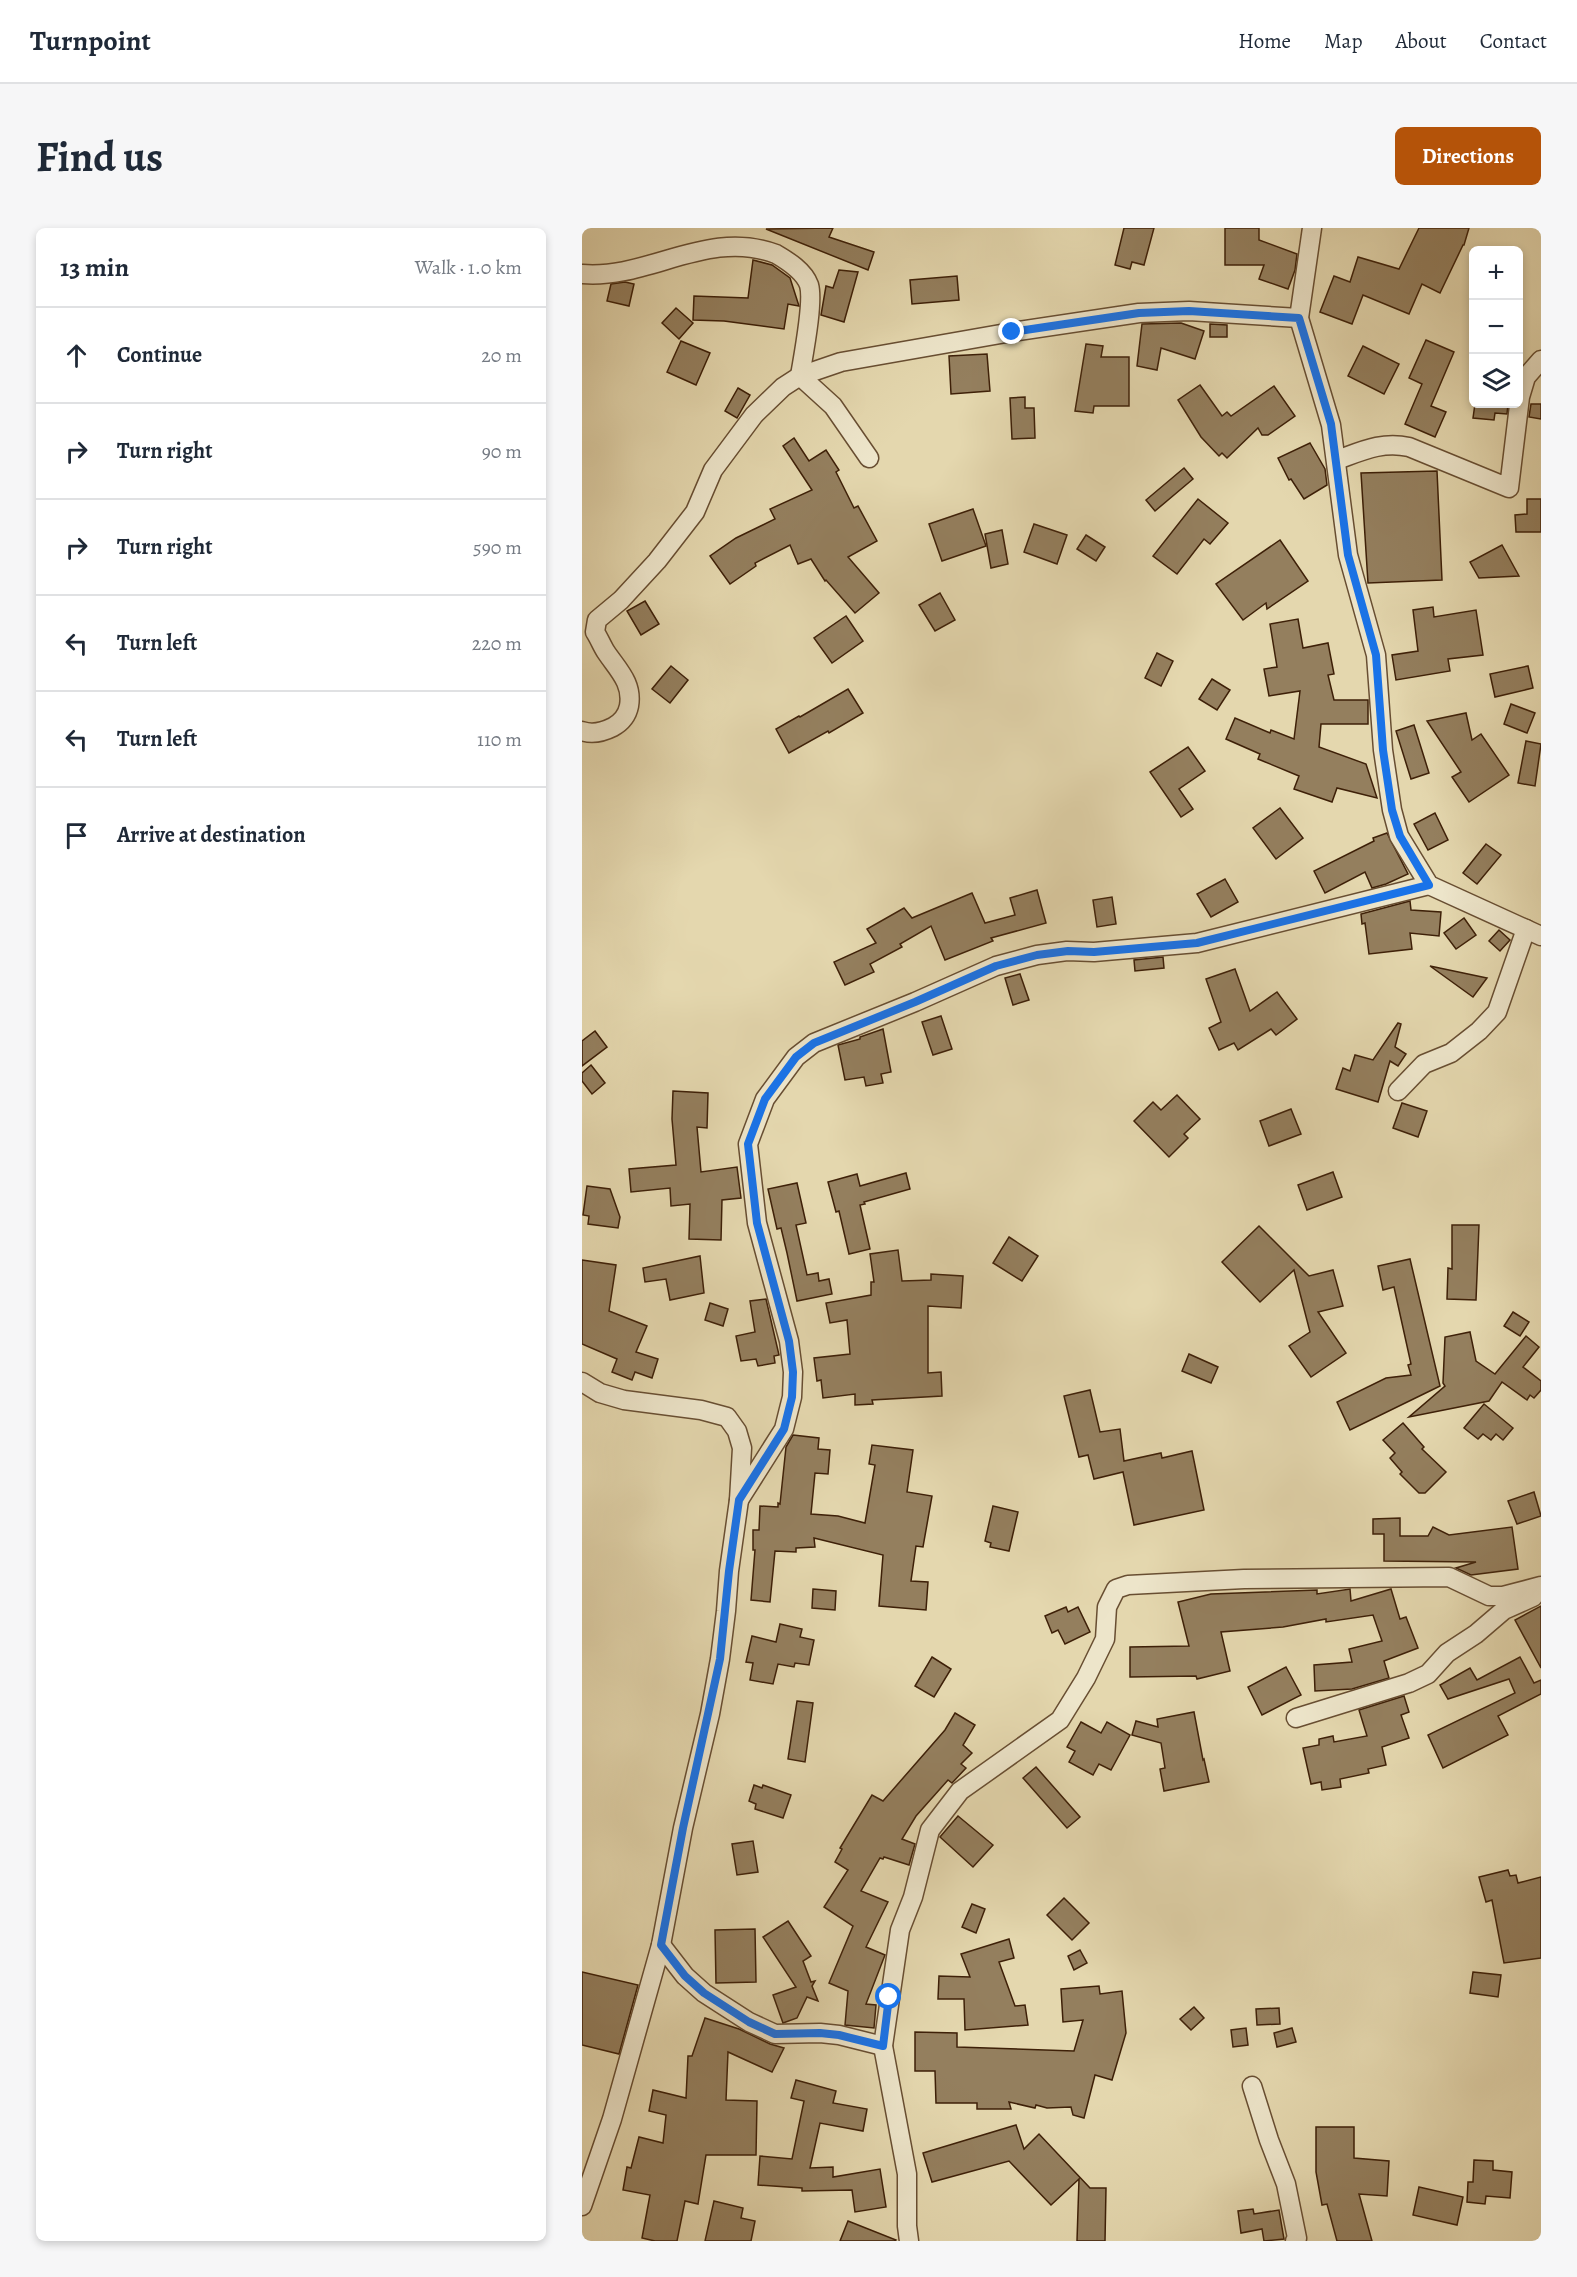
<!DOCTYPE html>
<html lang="en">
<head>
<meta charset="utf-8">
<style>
	:root { --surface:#fff; --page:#f6f6f7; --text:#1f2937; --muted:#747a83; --line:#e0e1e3; --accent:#b45309 }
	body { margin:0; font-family:Alegreya,serif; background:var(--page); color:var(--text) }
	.controls { position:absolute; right:18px; top:18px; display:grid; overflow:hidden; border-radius:9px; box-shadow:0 3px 9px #0003 }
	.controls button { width:54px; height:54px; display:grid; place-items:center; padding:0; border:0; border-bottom:2px solid var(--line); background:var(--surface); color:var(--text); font:30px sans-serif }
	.stop { position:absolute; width:18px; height:18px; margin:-14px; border:4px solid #1a73e8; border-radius:50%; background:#fff }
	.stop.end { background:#1a73e8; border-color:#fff; box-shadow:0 2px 6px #0008 }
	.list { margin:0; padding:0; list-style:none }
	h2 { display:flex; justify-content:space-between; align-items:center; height:78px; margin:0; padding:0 24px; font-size:26px }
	h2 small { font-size:20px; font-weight:400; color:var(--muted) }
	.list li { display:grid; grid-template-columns:39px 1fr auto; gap:18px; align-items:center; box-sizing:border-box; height:96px; padding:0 24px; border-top:2px solid var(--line) }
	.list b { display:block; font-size:22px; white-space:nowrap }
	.list em { font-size:20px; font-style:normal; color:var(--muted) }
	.icon { flex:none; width:33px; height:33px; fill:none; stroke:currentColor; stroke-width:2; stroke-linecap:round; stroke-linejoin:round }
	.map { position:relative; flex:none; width:959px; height:2013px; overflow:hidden; border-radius:9px }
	header { display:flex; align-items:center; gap:36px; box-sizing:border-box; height:84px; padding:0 30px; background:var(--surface); border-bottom:2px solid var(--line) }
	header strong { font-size:28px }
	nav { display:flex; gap:33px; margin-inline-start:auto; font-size:21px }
	.intro { display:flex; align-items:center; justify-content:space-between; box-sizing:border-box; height:144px; padding:0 36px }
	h1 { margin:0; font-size:42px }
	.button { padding:15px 27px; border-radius:9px; background:var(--accent); color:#fff; font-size:21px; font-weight:700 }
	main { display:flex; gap:36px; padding:0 36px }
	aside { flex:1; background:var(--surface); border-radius:9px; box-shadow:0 3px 9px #0003 }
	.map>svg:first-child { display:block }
	.building { fill:#947f5e; stroke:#3e2008; stroke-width:1.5 }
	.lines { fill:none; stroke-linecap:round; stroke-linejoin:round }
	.minor-casing { stroke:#684e32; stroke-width:21 }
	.minor { stroke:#ede5ca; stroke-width:18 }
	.route { stroke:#1a73e8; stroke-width:8 }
</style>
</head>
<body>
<header>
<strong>Turnpoint</strong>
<nav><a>Home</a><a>Map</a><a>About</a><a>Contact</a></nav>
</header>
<div class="intro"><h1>Find us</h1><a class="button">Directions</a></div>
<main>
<aside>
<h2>13 min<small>Walk · 1.0 km</small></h2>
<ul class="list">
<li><svg class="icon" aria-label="ahead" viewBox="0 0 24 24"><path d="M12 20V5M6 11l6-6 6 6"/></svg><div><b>Continue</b></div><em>20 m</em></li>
<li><svg class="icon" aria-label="right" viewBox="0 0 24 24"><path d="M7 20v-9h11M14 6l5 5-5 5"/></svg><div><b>Turn right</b></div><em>90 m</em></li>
<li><svg class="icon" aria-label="right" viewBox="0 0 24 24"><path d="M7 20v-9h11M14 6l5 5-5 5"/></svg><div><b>Turn right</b></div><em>590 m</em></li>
<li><svg class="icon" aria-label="left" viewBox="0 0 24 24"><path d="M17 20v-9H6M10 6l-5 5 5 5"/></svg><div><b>Turn left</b></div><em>220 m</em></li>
<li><svg class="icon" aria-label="left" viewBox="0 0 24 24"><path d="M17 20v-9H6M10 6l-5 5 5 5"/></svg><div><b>Turn left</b></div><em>110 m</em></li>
<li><svg class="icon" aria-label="arrive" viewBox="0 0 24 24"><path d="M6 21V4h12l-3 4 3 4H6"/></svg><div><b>Arrive at destination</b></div></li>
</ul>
</aside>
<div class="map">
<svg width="959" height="2013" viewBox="0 0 959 2013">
	<rect width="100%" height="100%" fill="#e4d7ae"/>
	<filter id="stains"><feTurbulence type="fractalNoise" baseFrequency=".00333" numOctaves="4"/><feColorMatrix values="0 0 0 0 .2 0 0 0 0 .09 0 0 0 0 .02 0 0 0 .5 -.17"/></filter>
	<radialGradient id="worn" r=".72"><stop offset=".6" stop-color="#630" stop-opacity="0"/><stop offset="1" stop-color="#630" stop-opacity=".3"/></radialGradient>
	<g class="building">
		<polygon points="251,0 247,9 292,24 286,42 184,1"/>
		<polygon points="542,0 572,0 562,37 550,34 548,41 533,37"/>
		<polygon points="643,0 677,0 677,12 715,26 713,42 706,61 677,51 682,37 643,37"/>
		<polygon points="837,0 887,0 882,17 881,17 858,65 840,56 827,86 781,67 770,96 738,84 752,48 768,54 776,29 817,41"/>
		<polygon points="171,32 190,37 208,50 217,78 206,76 202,101 142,93 111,92 112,68 166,70"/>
		<polygon points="257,42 276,44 262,94 239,87 244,58 251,60"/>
		<polygon points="375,48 377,72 330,76 328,52"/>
		<polygon points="43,54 52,56 47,78 25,73 29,56"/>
		<polygon points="94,80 111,95 97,111 80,95"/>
		<polygon points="599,95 622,103 613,131 579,120 575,142 555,138 560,96"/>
		<polygon points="628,96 645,97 645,109 628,109"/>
		<polygon points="844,112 872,124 849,178 864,184 853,209 823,196 840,156 827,150"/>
		<polygon points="99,113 128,125 114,157 85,144"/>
		<polygon points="504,116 521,118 519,129 547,129 547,178 512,178 511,185 493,183"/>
		<polygon points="781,118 817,136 802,166 766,148"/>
		<polygon points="405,126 408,163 369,166 367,128"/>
		<polygon points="618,157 640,188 645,184 649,188 692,158 713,188 686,207 680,207 676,200 645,230 640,225 637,228 619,209 596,172"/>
		<polygon points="156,160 168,167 155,190 143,183"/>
		<polygon points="443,169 443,180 452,180 453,210 430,211 428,170"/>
		<polygon points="893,176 926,176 925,186 913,185 912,192 891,190"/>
		<polygon points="949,176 959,176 959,191 947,189"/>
		<polygon points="212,210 227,233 244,222 257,242 254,244 272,280 276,278 295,313 266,329 297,365 273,385 244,352 243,353 229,331 216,336 208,317 173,335 174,338 148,356 128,328 154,310 193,291 188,281 230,262 201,218"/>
		<polygon points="728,215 743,241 745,257 722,271 709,251 707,252 696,230"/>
		<polygon points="602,240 611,251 573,283 564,272"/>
		<polygon points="855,243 860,352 786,355 779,245"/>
		<polygon points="616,271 646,295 628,316 622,311 595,346 571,328"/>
		<polygon points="945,271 959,271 959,304 934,304 933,287 945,286"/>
		<polygon points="391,281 404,318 360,333 347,296"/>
		<polygon points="452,296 485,307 475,336 442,324"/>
		<polygon points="420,302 426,336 409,340 403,306"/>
		<polygon points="504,307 523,319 514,333 495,321"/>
		<polygon points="698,312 726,353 685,381 684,375 661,392 634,356"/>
		<polygon points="920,317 937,348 897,350 888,334"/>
		<polygon points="358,365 373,392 353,403 337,377"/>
		<polygon points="63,373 77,396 59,407 45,383"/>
		<polygon points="851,379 852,389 894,382 901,427 866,431 868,443 814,452 810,427 836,423 831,382"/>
		<polygon points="264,388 281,413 250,435 232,410"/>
		<polygon points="716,391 721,420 746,415 752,446 746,447 752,472 786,472 786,496 739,496 737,519 784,536 795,570 755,560 750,574 712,561 717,548 676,531 678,526 644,511 653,490 688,505 689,502 712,511 718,463 687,468 682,441 695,439 688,396"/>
		<polygon points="575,425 591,433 579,458 563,450"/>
		<polygon points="89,438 106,452 88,475 70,461"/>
		<polygon points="946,438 951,460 913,469 908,446"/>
		<polygon points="630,451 648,462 635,482 617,471"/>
		<polygon points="266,461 281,485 247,505 246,503 207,525 194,501 217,488 218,489"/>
		<polygon points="929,476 953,485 945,505 922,496"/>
		<polygon points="884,485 890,512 899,506 927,547 887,574 870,549 879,544 845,493"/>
		<polygon points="832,497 847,545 829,551 814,503"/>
		<polygon points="944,513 959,516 953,558 936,555"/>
		<polygon points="606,519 623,543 597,561 611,581 599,589 568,544"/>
		<polygon points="698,580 721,610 694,631 671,600"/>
		<polygon points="853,585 866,612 846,622 832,596"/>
		<polygon points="805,605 826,646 804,656 790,660 783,644 743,665 732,643 792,613 791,610"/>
		<polygon points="904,616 919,627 895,656 881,645"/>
		<polygon points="643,651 656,674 629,689 615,666"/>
		<polygon points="455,662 464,695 409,710 411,713 363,732 349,698 318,716 320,719 288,736 292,744 263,757 252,734 294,715 285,701 322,680 330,690 390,665 403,695 433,687 428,670"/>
		<polygon points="530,669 534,696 515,699 511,672"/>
		<polygon points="828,673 829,682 859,684 857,708 828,705 830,721 787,726 783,695 780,696 779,686"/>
		<polygon points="882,690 894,707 874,721 862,705"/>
		<polygon points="917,702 928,712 918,723 907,713"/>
		<polygon points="581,729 582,740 553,743 552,732"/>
		<polygon points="848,738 905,750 891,769"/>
		<polygon points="653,741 668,783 695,764 715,791 694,807 689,801 656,822 652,815 637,822 627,800 639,794 624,751"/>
		<polygon points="438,746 447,772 431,777 423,750"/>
		<polygon points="359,788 370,821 351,827 340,794"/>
		<polygon points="816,795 819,796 813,819 824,826 816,838 808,833 796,874 754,861 761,840 768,843 773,827 791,832"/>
		<polygon points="301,801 309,844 299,846 301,855 284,858 282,849 263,852 256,817 278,811 278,809"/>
		<polygon points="13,803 25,819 0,838 0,813"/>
		<polygon points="9,837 23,855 10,866 0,853 0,845"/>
		<polygon points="91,863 126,865 125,900 115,899 119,944 155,939 159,970 140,972 139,1012 107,1011 108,976 89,978 88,960 49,964 47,941 94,937 90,891"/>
		<polygon points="595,867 618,891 602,906 606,910 587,929 552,893 571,874 579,882"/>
		<polygon points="820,875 845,883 836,909 811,900"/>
		<polygon points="709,881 719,906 687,918 678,893"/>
		<polygon points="751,944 760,969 725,982 716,957"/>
		<polygon points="324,945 328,961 282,974 283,976 278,977 288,1021 267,1026 257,983 254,984 246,954 275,946 278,958"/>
		<polygon points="215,955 224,995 214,997 225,1047 236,1045 237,1053 247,1051 250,1066 215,1073 205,1025 199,1000 195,1001 186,961"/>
		<polygon points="5,958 28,961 38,989 36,1000 6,996 7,988 1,987"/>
		<polygon points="870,997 897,997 894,1072 865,1071 866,1040 870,1041"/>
		<polygon points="677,998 727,1048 751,1042 761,1078 736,1084 764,1125 729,1149 707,1118 728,1104 712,1042 678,1074 640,1034"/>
		<polygon points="427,1009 456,1028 440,1053 411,1035"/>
		<polygon points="316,1022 320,1053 349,1052 349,1046 381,1048 379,1080 346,1078 346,1145 359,1144 360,1168 290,1172 291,1176 273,1177 273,1166 241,1170 239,1152 235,1153 232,1130 268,1126 265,1092 248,1095 244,1075 289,1067 289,1054 292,1054 288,1026"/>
		<polygon points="118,1028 122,1065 88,1072 84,1051 63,1054 61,1040"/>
		<polygon points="828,1031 858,1158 768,1202 755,1174 804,1150 829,1147 826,1137 829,1136 812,1059 801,1062 796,1038"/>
		<polygon points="0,1032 34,1037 27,1083 65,1098 54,1124 76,1131 70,1150 53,1144 50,1152 30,1144 35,1131 0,1116"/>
		<polygon points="184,1071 197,1127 192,1128 193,1135 176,1138 174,1131 159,1133 154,1108 173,1104 168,1073"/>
		<polygon points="128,1075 146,1081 141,1098 123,1092"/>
		<polygon points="931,1084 947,1094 938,1108 922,1098"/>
		<polygon points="888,1104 894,1133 913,1146 944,1108 957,1119 941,1139 959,1153 959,1162 952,1170 948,1167 945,1172 920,1154 907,1173 827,1189 863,1158 861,1155 863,1109"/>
		<polygon points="607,1126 636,1139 629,1155 600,1143"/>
		<polygon points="508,1162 518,1204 538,1201 542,1233 579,1225 580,1230 610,1223 622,1282 552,1297 541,1244 512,1251 506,1227 497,1229 482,1168"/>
		<polygon points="902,1176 931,1200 921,1212 914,1206 909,1212 901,1206 896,1211 882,1200"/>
		<polygon points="821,1195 842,1219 840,1221 864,1244 843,1265 837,1265 818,1246 820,1244 808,1230 813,1225 801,1212"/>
		<polygon points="211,1207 237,1210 236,1221 248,1222 246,1246 233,1245 229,1286 256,1288 283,1295 293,1237 287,1236 290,1217 331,1222 325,1264 350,1268 341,1319 334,1318 329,1353 346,1354 344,1382 297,1378 301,1327 232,1310 233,1319 214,1320 214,1324 193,1323 188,1374 169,1372 173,1322 171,1322 171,1302 177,1302 178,1278 196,1279 196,1275 198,1276 204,1219"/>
		<polygon points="952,1264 959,1288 935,1296 926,1273"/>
		<polygon points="411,1278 436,1284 427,1323 408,1319 409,1315 403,1313"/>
		<polygon points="818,1290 818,1308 846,1308 851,1299 867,1307 930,1299 936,1341 889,1347 874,1340 894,1334 802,1333 802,1306 791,1306 791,1291"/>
		<polygon points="231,1361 254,1363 253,1382 230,1380"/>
		<polygon points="768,1361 769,1373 809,1361 818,1391 824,1389 836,1420 802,1433 807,1450 770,1461 733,1463 732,1437 770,1434 767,1421 800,1413 791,1387 744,1394 744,1391 701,1399 639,1404 648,1443 615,1451 614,1448 548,1449 548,1419 607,1418 596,1374 629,1366 735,1362 735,1366"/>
		<polygon points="959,1378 959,1440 933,1392"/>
		<polygon points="484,1379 486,1384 496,1379 508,1404 483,1416 476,1402 470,1405 463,1388"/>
		<polygon points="198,1396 220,1401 218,1409 232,1412 227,1437 213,1435 212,1439 196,1436 191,1456 168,1452 171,1435 164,1434 170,1408 194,1414"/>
		<polygon points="350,1429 369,1441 352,1469 333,1458"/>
		<polygon points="938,1429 952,1455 959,1452 959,1466 916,1488 926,1507 861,1540 846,1507 933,1465 927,1451 866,1471 858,1457 888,1440 895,1452"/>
		<polygon points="704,1439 719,1467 680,1487 666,1459"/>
		<polygon points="822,1468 827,1484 819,1487 827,1510 800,1519 804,1537 786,1541 787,1545 758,1551 759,1559 740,1562 739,1554 729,1556 721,1520 737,1517 737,1511 751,1508 752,1514 785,1508 777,1482"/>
		<polygon points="215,1473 231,1475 223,1534 206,1531"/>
		<polygon points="612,1484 621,1532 622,1531 627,1554 582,1563 578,1541 583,1540 579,1515 550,1507 554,1493 576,1499 575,1491"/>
		<polygon points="373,1485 393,1497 381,1517 390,1525 379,1536 384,1540 370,1555 366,1552 334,1588 320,1611 333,1616 327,1637 302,1629 301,1631 298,1630 279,1663 306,1674 284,1719 303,1727 284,1776 294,1777 292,1800 263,1797 266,1763 247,1755 271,1698 242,1679 266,1642 253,1634 260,1621 258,1620 290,1567 301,1573 363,1502"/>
		<polygon points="499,1494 519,1505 525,1494 548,1507 529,1542 517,1536 511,1547 487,1534 493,1523 485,1519"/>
		<polygon points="454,1539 498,1589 485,1600 441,1550"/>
		<polygon points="172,1557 180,1560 181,1557 209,1567 201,1590 173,1581 174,1576 167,1573"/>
		<polygon points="376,1588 411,1617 391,1639 358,1609"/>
		<polygon points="171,1613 176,1644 155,1647 150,1616"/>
		<polygon points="926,1642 928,1648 934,1647 936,1655 959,1649 959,1730 922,1735 910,1672 904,1674 897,1649"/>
		<polygon points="482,1670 507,1695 490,1712 465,1687"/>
		<polygon points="390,1676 403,1681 394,1705 380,1699"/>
		<polygon points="206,1693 229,1728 221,1733 229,1754 233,1753 230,1758 236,1773 225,1769 215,1790 201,1795 191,1767 214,1759 181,1709"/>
		<polygon points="173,1701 174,1754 134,1755 133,1702"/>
		<polygon points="427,1711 432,1730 417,1734 433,1778 443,1777 446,1797 383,1802 382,1771 356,1771 357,1748 388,1749 379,1726"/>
		<polygon points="498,1722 505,1735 492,1742 486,1728"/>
		<polygon points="0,1744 56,1757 37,1826 0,1817"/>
		<polygon points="891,1744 919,1747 916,1769 888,1765"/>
		<polygon points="517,1758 518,1766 540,1763 544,1805 530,1852 513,1847 502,1890 491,1887 489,1879 465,1880 454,1877 453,1880 427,1874 429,1881 395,1881 395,1875 354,1875 353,1843 333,1843 333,1804 375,1805 375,1819 492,1823 501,1792 481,1794 479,1761"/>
		<polygon points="612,1779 622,1790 609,1802 598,1791"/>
		<polygon points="697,1780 698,1796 675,1797 674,1781"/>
		<polygon points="123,1790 157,1801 188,1816 202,1820 190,1844 146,1824 144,1872 175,1873 174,1927 124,1927 116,1976 103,1973 95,2013 73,2013 60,2010 68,1967 41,1962 45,1939 49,1940 57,1909 81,1915 84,1887 67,1883 71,1862 104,1870 106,1828 110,1828"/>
		<polygon points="664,1800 666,1817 651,1819 649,1802"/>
		<polygon points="710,1800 714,1814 695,1819 692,1805"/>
		<polygon points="214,1852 254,1863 251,1875 285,1881 281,1903 238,1895 228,1940 251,1939 251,1949 298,1941 304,1979 273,1984 270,1962 220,1963 220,1960 176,1957 178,1928 210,1931 222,1873 209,1870"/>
		<polygon points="434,1897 442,1921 457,1906 508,1960 524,1960 523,2013 495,2013 497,1951 469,1977 427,1933 350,1954 341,1925"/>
		<polygon points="734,1899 772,1899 772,1930 807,1933 805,1968 777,1966 790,2013 755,2013 745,1976 740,1977 734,1944"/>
		<polygon points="892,1932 911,1933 911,1942 930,1944 928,1970 904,1968 903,1976 885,1974 886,1954 891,1954"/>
		<polygon points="837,1959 881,1969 875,1997 831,1987"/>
		<polygon points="132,1973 161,1980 159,1990 173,1993 169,2013 123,2013"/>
		<polygon points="671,1981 672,1986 697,1982 702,2011 682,2013 680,2001 659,2005 656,1983"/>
		<polygon points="266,1993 314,2012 313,2013 258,2013"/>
	</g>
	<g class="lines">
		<defs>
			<g id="minor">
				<polyline points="730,0 717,90 749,197 766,327 794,427 801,522 810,582 817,608 847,657 959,708"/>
				<path d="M0 46C66 52 126 0 194 26 206 33 222 43 227 57 232 74 221 129 218 148L251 178 287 230"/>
				<path d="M755 232C780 223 800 213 827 219L927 260 938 169 944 149 959 132"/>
				<path d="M0 503C11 507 21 504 31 499 40 494 45 488 47 478 51 455 36 442 24 424 20 418 17 410 13 404L15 392 39 372 75 333 113 284 131 242 172 187 201 159 218 148 259 134 430 104 557 85 607 83 717 90"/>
				<polyline points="816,863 842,836 869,825 897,803 915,784 944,701"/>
				<polyline points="0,1154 18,1165 42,1172 119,1182 145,1189 155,1203 160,1220 157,1272 147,1343 144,1383 138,1431 128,1486 101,1600 79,1717 30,1891 0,1978"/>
				<polyline points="157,1272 202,1201 210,1169 211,1144 207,1113 175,995 166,916 183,871 214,829 232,815 333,774 414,738 455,727 485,723 512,724 615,715 847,657"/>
				<polyline points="714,1490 827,1455 846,1446 865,1425 894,1406 922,1382 951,1369"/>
				<polyline points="79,1717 103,1748 122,1765 167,1794 193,1806 238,1805 257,1807 301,1818"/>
				<polyline points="670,1858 687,1912 704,1956 715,2010 713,2013"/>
				<polyline points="327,2013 325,1998 325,1946 301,1818 318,1702 331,1669 348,1602 378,1563 478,1492 504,1450 523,1411 525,1379 534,1361 546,1357 662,1351 867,1349 907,1368 921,1368 959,1358"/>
			</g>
		</defs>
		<use href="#minor" class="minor-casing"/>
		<use href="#minor" class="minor"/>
	</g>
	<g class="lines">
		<polyline class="route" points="307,1769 301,1818 257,1807 238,1805 193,1806 167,1794 122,1765 103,1748 79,1717 101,1600 138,1431 147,1343 157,1272 202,1201 210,1169 211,1144 207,1113 175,995 166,916 183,871 214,829 232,815 333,774 414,738 455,727 486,723 512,724 615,715 847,657 818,608 810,582 801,522 794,427 766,327 749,196 717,90 607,83 557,85 430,104"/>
	</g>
	<rect width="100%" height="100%" filter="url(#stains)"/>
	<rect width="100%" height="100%" fill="url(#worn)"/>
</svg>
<div class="controls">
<button>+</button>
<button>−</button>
<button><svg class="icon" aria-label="layers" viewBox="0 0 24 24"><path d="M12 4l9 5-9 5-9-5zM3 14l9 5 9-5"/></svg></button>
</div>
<div class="stop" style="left:307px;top:1769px"></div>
<div class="stop end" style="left:430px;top:104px"></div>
</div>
</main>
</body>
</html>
